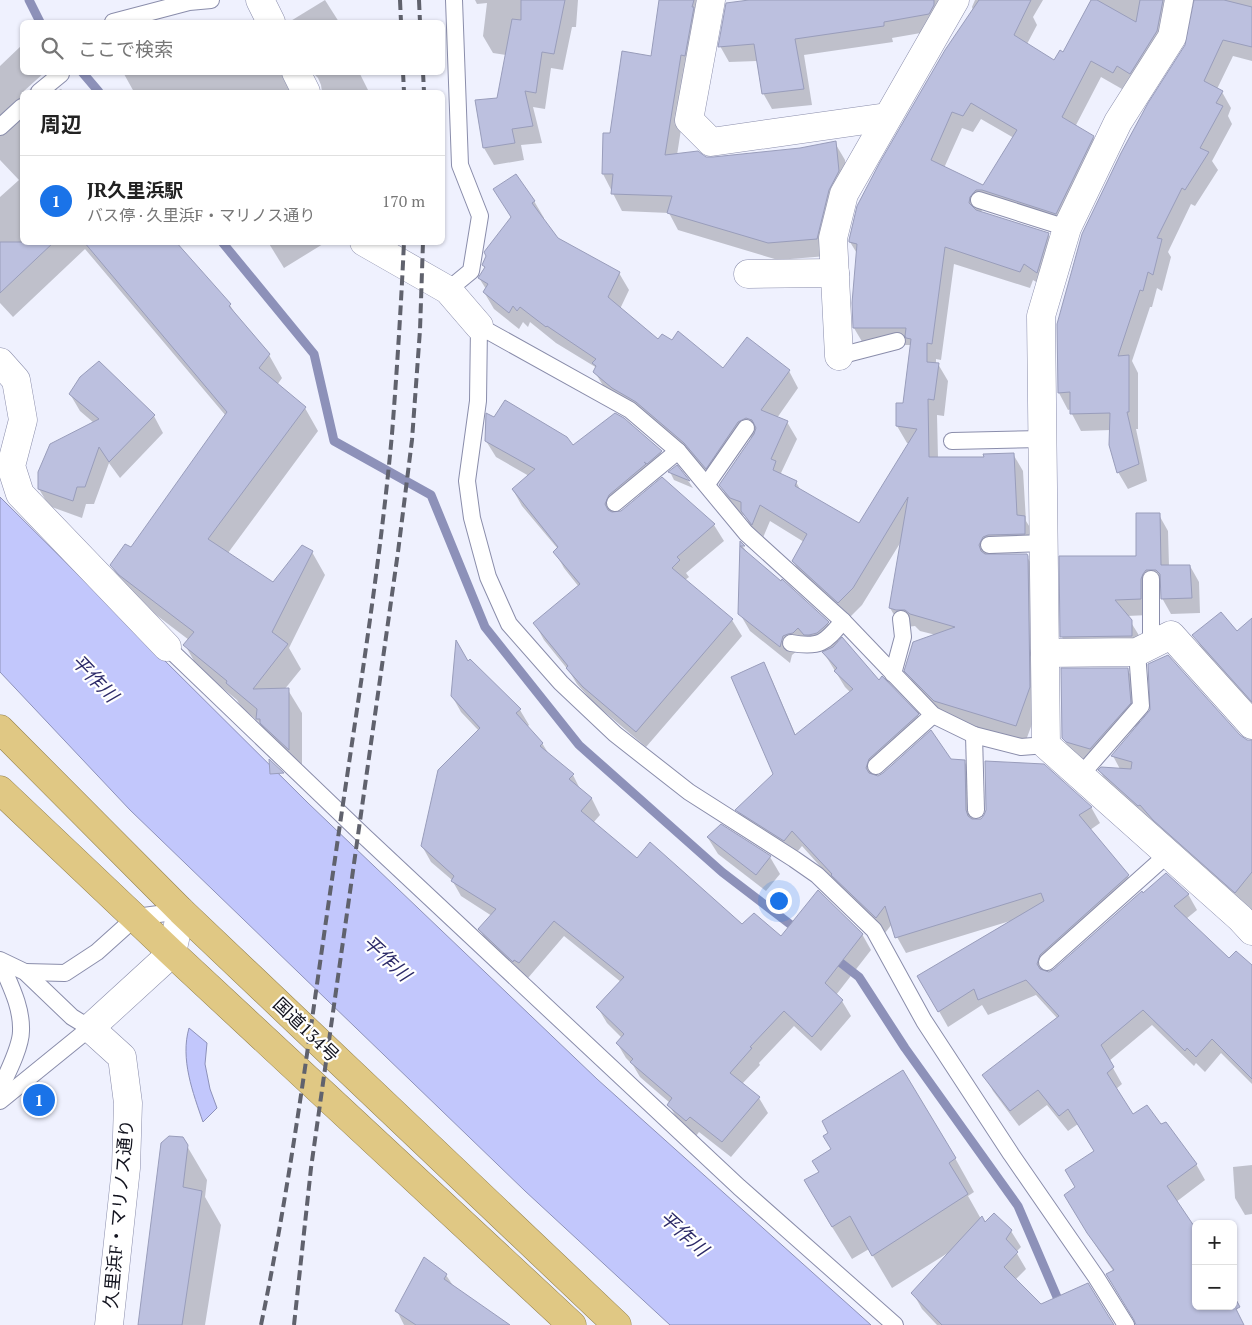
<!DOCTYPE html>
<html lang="ja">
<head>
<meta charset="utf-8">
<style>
	:root { --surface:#fff; --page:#f6f6f6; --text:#222; --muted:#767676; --line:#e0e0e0; --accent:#1a73e8 }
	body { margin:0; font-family:"PT Serif","Noto Sans JP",serif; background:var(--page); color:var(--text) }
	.controls { position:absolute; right:15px; bottom:15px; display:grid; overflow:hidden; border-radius:8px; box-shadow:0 1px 4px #0004 }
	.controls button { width:45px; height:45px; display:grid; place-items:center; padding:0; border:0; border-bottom:1px solid var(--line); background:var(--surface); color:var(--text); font:25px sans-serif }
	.you { position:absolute; left:778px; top:900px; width:18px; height:18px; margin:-12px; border:4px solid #fff; border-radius:50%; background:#1a73e8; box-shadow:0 0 0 8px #1a73e833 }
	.badge { display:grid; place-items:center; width:32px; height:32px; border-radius:50%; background:var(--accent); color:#fff; font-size:16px; font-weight:700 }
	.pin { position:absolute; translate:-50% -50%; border:2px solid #fff; box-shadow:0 1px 5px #0006 }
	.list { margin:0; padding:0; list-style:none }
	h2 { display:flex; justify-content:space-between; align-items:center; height:65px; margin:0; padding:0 20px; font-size:21px }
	h2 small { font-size:16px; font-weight:400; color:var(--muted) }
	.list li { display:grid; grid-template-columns:32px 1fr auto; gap:15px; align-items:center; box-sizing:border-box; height:90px; padding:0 20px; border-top:1px solid var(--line) }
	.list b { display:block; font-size:19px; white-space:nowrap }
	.list p { margin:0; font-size:16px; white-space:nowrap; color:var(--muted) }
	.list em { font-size:16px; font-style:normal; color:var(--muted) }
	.icon { flex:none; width:28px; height:28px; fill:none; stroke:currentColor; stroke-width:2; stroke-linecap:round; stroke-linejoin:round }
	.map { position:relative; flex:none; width:1252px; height:1325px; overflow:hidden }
	.search { position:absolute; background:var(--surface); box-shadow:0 1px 4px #0004; left:20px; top:20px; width:425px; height:55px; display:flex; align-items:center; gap:12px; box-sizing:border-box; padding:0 18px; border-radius:8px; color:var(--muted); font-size:19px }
	.panel { position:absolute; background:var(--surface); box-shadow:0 1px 4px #0004; left:20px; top:90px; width:425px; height:155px; border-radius:8px }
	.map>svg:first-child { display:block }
	.water { fill:#c2c7fc; stroke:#8d91b9 }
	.shadow { fill:#0003; fill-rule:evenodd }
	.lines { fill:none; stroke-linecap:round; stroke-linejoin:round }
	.stream { stroke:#8d91b9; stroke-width:9 }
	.building { fill:#bcc0df; stroke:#999dbb; fill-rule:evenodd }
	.service-casing { stroke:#8a8dab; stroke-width:18 }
	.minor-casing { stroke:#8a8dab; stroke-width:29 }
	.trunk-casing { stroke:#93804c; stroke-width:29 }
	.service { stroke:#fff; stroke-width:16 }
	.minor { stroke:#fff; stroke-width:28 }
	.trunk { stroke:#e0c884; stroke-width:28 }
	.rail { stroke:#60626d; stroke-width:4; stroke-dasharray:10 5; stroke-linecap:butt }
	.labels { text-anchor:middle; stroke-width:4.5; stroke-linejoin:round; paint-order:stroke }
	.street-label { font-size:18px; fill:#12131e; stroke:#fff }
	.water-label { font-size:19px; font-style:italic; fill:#2d2b69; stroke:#fff }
</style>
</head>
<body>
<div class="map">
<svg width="1252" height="1325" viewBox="0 0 1252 1325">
	<rect width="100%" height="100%" fill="#eff1fe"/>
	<g class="water">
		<polygon points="0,497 308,803 597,1079 871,1325 670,1325 525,1191 130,810 0,672"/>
		<path d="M189 1028 207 1043 205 1064 210 1089 217 1108 203 1122C193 1093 180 1059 189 1028Z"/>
	</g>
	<g class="shadow">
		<polygon points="325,0 339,22 289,22"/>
		<polygon points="475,0 578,0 576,27 572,27 563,70 551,68 545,109 533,107 542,143 521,145 524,160 494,165 484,148 477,101 498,99 506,55 493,53 483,36 487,3 477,4"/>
		<polygon points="661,0 706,0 690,72 677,155 705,158 800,149 835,143 845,160 848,189 827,256 778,260 678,230 669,213 622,211 603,174 611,134 652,58"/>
		<polygon points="758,0 954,0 938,30 892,38 893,42 804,55 812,105 772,109 763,93 757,61 729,62 720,46"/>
		<path d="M975 0H1043L1033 17 1037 25 1027 44 1055 62 1063 54 1091 0H1252V61L1233 56 1217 89 1222 92 1231 108 1228 116 1232 124 1212 161 1218 170 1195 206 1191 204 1168 252 1171 257 1162 291 1157 288 1152 307H1150L1132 361 1138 373V429H1136L1147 481 1128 489 1118 472 1111 430 1081 431 1072 414V409L1068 410 1059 393 1187 46 1196 3 1184 2 1140 90 1127 82 1122 89 1101 77 1075 127 1093 137 1103 154 1066 230 986 207 980 212 1048 234 1058 251 1047 289 1033 280 1030 288 954 264 941 360 936 359V364H938L948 381 944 416 937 415 938 458H985L1013 454 1023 471 1026 521 1034 534 991 556 1026 555 1036 572 1039 705 1025 743 944 718 916 688 906 670 936 635 920 631 915 626 907 627 900 625 890 608 902 540 862 605 848 619 803 578 793 561 804 542 770 521 762 540 752 528 745 516 741 514 730 502 720 485 755 435 748 439 716 484 605 389 595 372 597 368 556 343 530 322 528 327 523 322 519 329 494 309 484 292 486 289 479 278 485 268 483 265 511 217 534 201 544 218 542 219 557 239 619 273 629 290 620 309 658 340 723 370 789 371 798 388 777 418 787 422 797 439 781 473 783 476 796 482 801 491 860 525 910 443H907L897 426 904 404 912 345H864L854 328 853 303 858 255 850 242 973 10 972 7ZM981 119 1014 138 983 187 944 168 962 128 973 132Z"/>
		<polygon points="22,45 22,72 45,72 24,91 25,92 22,92 22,242 175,242 230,305 237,317 269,355 282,378 277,385 305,408 318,431 228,553 274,584 312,552 325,575 289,648 301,669 284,690 288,690 302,713 302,771 271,742 259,722 241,707 237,700 198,668 185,645 189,640 134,598 125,589 111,565 131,548 226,416 85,249 13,317 0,303 0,197 19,180 0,160 0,66"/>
		<polygon points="47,72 49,72 57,87 56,88 57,91 61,89 64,92 27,92 48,74"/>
		<polygon points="117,72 303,72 289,88 290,92 134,92 124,74 119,75"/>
		<polygon points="309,72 359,72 369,92 322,92 321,85 318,78 314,74"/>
		<polygon points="268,242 322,242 323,244 284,268"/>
		<polygon points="70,394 154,416 163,433 120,478 109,463 94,504 86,504 82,518 49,506 39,489 94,423 80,411"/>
		<polygon points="624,419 661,452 671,468 657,479 653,478 655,481 616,513 621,512 662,479 714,525 724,541 686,573 689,577 685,580 732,620 742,636 646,747 594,703 577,684 569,671 544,640 535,624 579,587 564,568 555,552 558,549 522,506 513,490 529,476 496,457 486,441 573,447"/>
		<polygon points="677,467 689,482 693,488 674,480 670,472"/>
		<polygon points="1159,515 1168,531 1169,566 1190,566 1199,582 1200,613 1171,614 1162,598 1162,586 1156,586 1149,615 1127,616 1140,637 1071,653 1062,637 1137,558"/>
		<polygon points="741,544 749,555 828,623 839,642 879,682 918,715 927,731 874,778 950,760 964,761 973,777 974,820 1091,807 1100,823 1090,830 1128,876 1137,892 1045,974 1054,971 1143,895 1188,894 1197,910 1186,919 1229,960 1252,967 1252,1084 1221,1053 1205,1072 1196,1063 1194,1066 1152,1025 1109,1061 1122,1084 1116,1089 1133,1115 1161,1126 1196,1164 1205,1180 1176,1202 1196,1306 1243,1325 1136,1325 1136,1321 1114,1272 1098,1249 1074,1211 1077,1188 1095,1152 1078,1124 1068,1131 1047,1105 1019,1126 993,1091 984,1075 1058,1019 1036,995 988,1015 982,1005 948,1027 919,976 1010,921 906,953 897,937 892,924 885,933 842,891 802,846 794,856 746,826 737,810 775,774 763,664 772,680 796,736 851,693 845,687 824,653 827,651 797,651 792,655 790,663 750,631 740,614"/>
		<polygon points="1252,620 1252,706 1203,651 1194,635 1237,633"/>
		<polygon points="468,663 520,710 529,725 527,727 542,743 550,756 573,775 581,791 592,799 600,815 593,823 637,860 742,926 781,937 862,934 871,950 836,995 842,1001 851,1016 821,1051 794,1026 759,1063 760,1065 742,1084 759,1098 768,1113 731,1157 699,1132 696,1136 678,1120 669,1105 670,1103 640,1077 633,1065 626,1058 617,1043 622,1038 607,1023 598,1008 621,982 564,936 528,978 489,945 480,930 492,916 461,896 452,880 431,862 422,846 479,731 461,712 452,696"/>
		<polygon points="1127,669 1137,686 1140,723 1240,737 1246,741 1252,741 1252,911 1109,787 1100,771 1120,769 1113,756 1136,728 1135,726 1100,766 1077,759 1073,755 1063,738"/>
		<polygon points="721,826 770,857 780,874 766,891 718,854 708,838"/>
		<polygon points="187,1146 207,1180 205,1197 221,1225 205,1325 139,1325"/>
		<polygon points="955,1158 974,1192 968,1196 981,1219 985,1224 994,1215 1011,1231 1021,1247 1016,1252 1026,1269 1015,1280 1041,1306 1113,1325 937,1325 922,1309 913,1293 951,1251 892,1288 869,1249 852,1259 824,1214"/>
		<polygon points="1252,1165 1252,1214 1245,1215 1235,1198 1233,1167"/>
		<polygon points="446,1275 454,1287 499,1325 404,1325 397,1311"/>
	</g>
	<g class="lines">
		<g class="stream">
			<polyline points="29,0 40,22"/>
			<polyline points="82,72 99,92"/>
			<polyline points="222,242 314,354 334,441 431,495 485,627 579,745 722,872 799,931"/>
			<polyline points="832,956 859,977 905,1048 1018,1206 1069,1325"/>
		</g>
	</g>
	<g class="building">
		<polygon points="521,0 565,0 554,54 542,52 536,93 525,91 533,126 512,129 515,143 483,148 475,100 497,98 512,19 521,20"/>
		<polygon points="659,0 694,0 692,7 694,7 685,56 681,55 665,155 698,151 706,157 713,157 800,148 836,141 839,171 829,190 817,239 768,243 667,213 672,196 611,194 613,174 602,174 603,133 610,133 622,51 651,56"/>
		<polygon points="749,0 934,0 934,5 929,14 884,22 884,26 795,39 804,89 762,94 754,44 718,47 726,3"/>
		<path d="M979 0H1031L1014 35 1054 60 1060 50 1063 52 1091 0H1097L1136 22 1140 0H1163L1157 31 1130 74 1117 66 1113 73 1091 61 1062 117 1094 136 1056 214 982 190H976L970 197 969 203 976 210 1049 233 1037 273 1024 264 1020 272 945 247 932 344 927 343V362L939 363 934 400 928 399 929 457H984L983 454 1014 453 1017 515 1025 516V534L988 535 983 537 979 545 981 551 985 554H1027L1028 556 1030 687 1016 726 934 701 904 671 913 642 955 627 910 614 905 610H896L889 608 908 497 853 588 838 603 792 561 807 534 760 505 752 525 741 511V502L730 498 719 485 754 434 756 428 752 420 746 418 738 422 706 469 684 443 636 402 612 388 593 372 596 366 592 363 596 359 547 326 546 327 520 307 517 311 513 306 509 313 483 292 488 284 478 278 485 267 482 265 486 256 484 252 511 217 493 189 516 174 535 201 532 203 558 238 620 272 608 297 658 339 662 334 672 340 678 331 723 368 747 337 790 370 761 410 788 421 771 459 776 461 773 470 797 481 795 486 859 523 917 429 896 426V403H903L911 339 906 338 905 336 906 328H853L852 303 857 244 849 242V240L857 206 880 162 945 50ZM971 103 1017 130 983 185 931 160 952 112 963 116Z"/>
		<polygon points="1194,0 1224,0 1252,7 1252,47 1223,40 1204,81 1223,91 1216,103 1223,106 1200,148 1209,152 1185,190 1182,188 1157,238 1162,239 1153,275 1148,272 1143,291 1140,290 1118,356 1129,355 1129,412 1127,412 1139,464 1117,473 1109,445 1110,413 1070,414 1070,392 1058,393 1057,324 1082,234 1121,153 1148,103 1185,45"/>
		<polygon points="0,242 54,242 0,293"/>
		<polygon points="84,242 176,242 231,304 229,306 270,354 259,368 306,407 208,539 273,582 302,545 313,551 272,632 288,644 253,689 289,688 289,750 260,723 260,719 256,719 257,709 226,683 227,681 183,645 194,632 119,575 110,565 125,544 131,547 227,412"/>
		<polygon points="99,361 155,415 109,462 99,447 85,487 77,487 73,501 38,489 38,472 50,444 99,419 69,394 80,377"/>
		<polygon points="505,400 567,437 573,445 615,413 624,418 662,451 647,464 644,462 646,464 609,495 605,504 608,510 612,512 621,511 662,477 715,524 677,557 680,560 672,568 733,619 636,732 583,687 566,668 568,666 533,623 580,584 553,552 558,547 512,489 535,469 485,441 486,413 494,417"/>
		<polygon points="677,465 690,481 668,472"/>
		<polygon points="1136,513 1160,513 1161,565 1190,565 1192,598 1161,599 1160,574 1156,570 1146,570 1143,574 1141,579 1141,599 1115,600 1132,620 1132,636 1060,637 1059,556 1136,556"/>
		<polygon points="740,541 745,546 740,546 781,581 782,579 828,621 829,622 824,627 817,633 809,635 804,635 798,628 793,633 788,634 783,636 780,647 738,614"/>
		<polygon points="1221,612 1237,631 1252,618 1252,702 1192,635"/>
		<polygon points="842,637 879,680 882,676 919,714 869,759 866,768 869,773 878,776 883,773 931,730 951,759 965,760 966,810 968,816 972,819 981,819 984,815 986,810 985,761 1044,764 1092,807 1079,815 1129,875 1040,955 1037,964 1040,969 1049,972 1054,969 1142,891 1143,893 1166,873 1189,894 1174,906 1229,958 1236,951 1252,965 1252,1079 1212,1039 1196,1057 1187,1048 1185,1051 1143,1010 1101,1045 1114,1067 1107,1073 1133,1114 1147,1105 1161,1124 1166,1122 1197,1164 1167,1186 1196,1229 1196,1306 1233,1306 1233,1294 1240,1307 1236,1309 1244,1325 1136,1325 1134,1320 1106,1274 1114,1270 1087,1233 1064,1195 1075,1187 1065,1170 1094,1151 1068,1109 1059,1116 1038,1090 1010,1111 982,1075 1059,1016 1026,980 978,1000 974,989 938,1012 917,976 1044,901 1041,893 895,938 885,906 876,918 831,875 832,874 792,831 784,841 735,810 773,774 731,677 764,662 795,735 853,689 834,671 837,668 822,652 833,647"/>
		<polygon points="456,640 468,661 470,659 521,709 516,713 543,743 540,746 574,774 569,779 592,798 581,811 637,858 650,842 742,924 754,913 781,936 818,890 863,934 825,983 843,1000 812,1037 784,1011 750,1047 752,1048 730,1073 760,1097 722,1142 690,1117 686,1121 667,1105 672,1098 630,1062 633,1059 616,1043 624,1034 596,1007 624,977 554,921 519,963 514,960 513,962 478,929 496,909 451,881 454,876 421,846 438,770 480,728 451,696"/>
		<polygon points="1168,655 1240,735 1247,740 1252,740 1252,872 1235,893 1153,820 1140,805 1138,806 1098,770 1101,767 1131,769 1132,762 1111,756 1150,710 1148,664"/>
		<polygon points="1061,668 1128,668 1131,703 1090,749 1066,742 1062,738"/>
		<polygon points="269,759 284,773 270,774"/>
		<polygon points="721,824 771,856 756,875 707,837"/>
		<polygon points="903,1070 956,1158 949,1163 968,1194 872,1256 850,1216 832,1227 804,1180 819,1172 812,1161 831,1149 823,1136 828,1133 822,1121"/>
		<polygon points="169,1136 183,1137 188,1145 183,1187 202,1191 182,1325 138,1325 161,1143"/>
		<polygon points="994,1213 1012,1230 1006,1239 1018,1252 1004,1267 1041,1304 1088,1283 1114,1325 942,1325 911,1293 982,1216 985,1222"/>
		<polygon points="424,1257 447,1274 444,1279 510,1325 416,1325 395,1311"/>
	</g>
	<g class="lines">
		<defs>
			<g id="service">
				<polyline points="113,22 189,2 211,0"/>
				<polyline points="39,92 61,74"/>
				<polyline points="0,127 22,107"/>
				<polyline points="979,200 1067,228"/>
				<polyline points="448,290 471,271 480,216 460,165 454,0"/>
				<polyline points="839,356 897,341"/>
				<polyline points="952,441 1043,439"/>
				<polyline points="707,484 746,428"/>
				<polyline points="615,503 678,451"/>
				<polyline points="989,545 1043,543"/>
				<polyline points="1151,579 1151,644"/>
				<path d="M791 643C820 648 825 643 843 621"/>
				<polyline points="167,647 364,836 739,1187 895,1325"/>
				<polyline points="893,674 903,637 901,619"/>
				<polyline points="974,735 976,810"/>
				<polyline points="1046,745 1021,747 974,735 933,715 843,621 746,533 678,451 630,410 479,326 478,401 467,481 472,518 488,577 509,624 561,683 615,734 689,792 794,859 817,875 874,930 924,1021 1011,1154 1096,1277 1126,1325"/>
				<polyline points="876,766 933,715"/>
				<polyline points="1080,776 1141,706 1137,652"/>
				<polyline points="0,960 25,972 72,1017 90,1028 0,1101"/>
				<path d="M0 961C9 983 22 1006 21 1031 21 1047 7 1074 0 1089"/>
				<polyline points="1047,962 1168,854"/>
				<polyline points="25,972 65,973 97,952 136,917 181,911"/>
			</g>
			<g id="minor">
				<polyline points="260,0 271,22"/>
				<polyline points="711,0 689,120 711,142 887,117"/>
				<polyline points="1179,0 1172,37 1118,122 1067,228 1041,316 1046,745 1240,918 1252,931"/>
				<polyline points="296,72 306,92"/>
				<polyline points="364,242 448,290 479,326"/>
				<polyline points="748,274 835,273"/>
				<polyline points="839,356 833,238 844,194 955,0"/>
				<polyline points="0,362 16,380 23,420 11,466 20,494 167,647"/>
				<polyline points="1045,653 1137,652 1171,635 1252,725"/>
				<polyline points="109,1325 126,1168 128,1103 122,1057 90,1028 172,953 181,911"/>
			</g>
			<g id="trunk">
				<polyline points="0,729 181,911 617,1325"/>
				<polyline points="0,790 172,953 572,1325"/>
			</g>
		</defs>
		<use href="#service" class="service-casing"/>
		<use href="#minor" class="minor-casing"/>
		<use href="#trunk" class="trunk-casing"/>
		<use href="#service" class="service"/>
		<use href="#minor" class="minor"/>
		<use href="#trunk" class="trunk"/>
		<g class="rail">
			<polyline points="400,0 401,22"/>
			<polyline points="419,0 420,22"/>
			<polyline points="403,72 404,92"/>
			<polyline points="423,72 424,92"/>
			<path d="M261 1325C293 1171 312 1014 335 859 355 718 379 576 392 434 397 370 401 307 404 242"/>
			<polyline points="294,1325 311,1168 398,552 412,440 420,330 423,242"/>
		</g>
	</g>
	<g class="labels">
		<g class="street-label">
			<text transform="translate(306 1030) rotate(44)" y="6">国道134号</text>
			<text transform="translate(119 1214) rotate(-85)" y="6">久里浜F・マリノス通り</text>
		</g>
		<g class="water-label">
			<text transform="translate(95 678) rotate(46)" y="7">平作川</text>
			<text transform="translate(387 958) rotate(43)" y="7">平作川</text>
			<text transform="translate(684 1233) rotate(42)" y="7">平作川</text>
		</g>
	</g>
</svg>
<div class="controls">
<button>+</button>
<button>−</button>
</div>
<div class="you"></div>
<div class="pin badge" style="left:39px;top:1100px">1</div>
<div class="search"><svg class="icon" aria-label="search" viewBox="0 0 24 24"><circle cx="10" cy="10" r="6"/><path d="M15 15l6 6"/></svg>ここで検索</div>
<section class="panel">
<h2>周辺<small></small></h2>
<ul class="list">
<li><span class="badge">1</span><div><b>JR久里浜駅</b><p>バス停 · 久里浜F・マリノス通り</p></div><em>170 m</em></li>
</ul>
</section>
</div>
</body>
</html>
